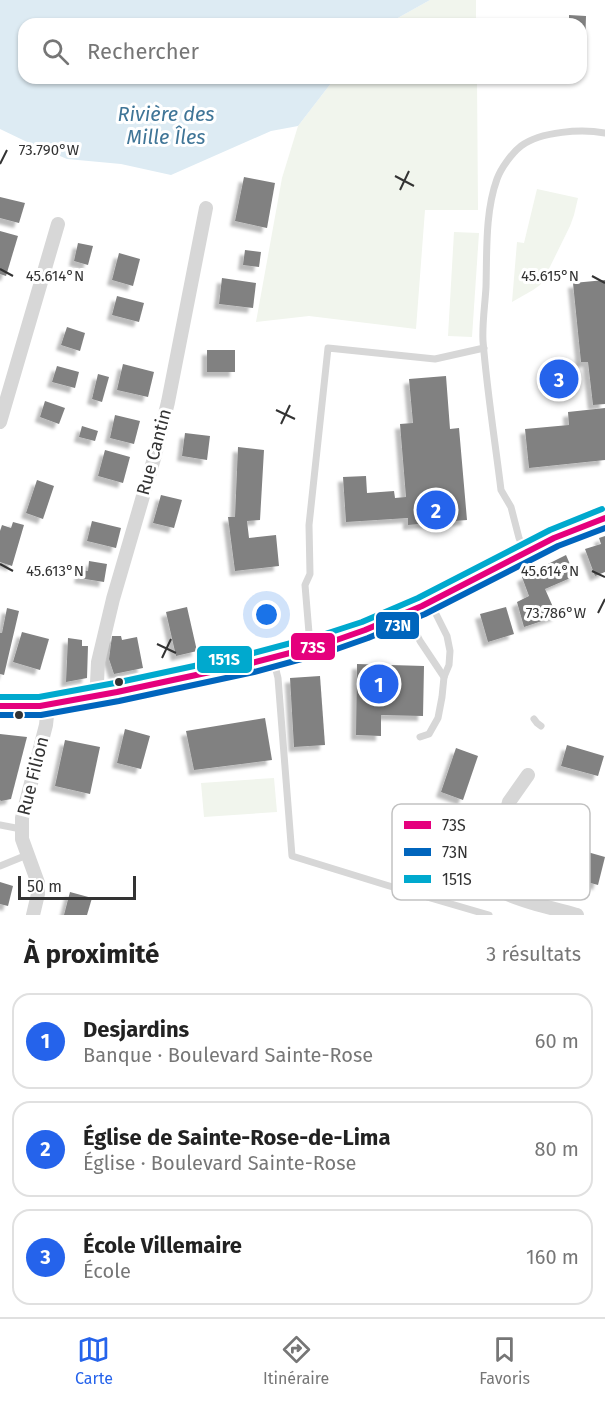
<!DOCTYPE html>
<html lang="fr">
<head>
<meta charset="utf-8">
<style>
	:root { --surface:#fff; --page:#f6f6f6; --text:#222; --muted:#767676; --line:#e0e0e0; --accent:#2563eb }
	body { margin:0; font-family:"Fira Sans",sans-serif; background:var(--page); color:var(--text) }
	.scale { position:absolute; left:18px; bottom:15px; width:118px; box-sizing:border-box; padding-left:6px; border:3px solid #333; border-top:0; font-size:16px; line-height:21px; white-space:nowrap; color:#333; -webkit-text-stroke:4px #fff; paint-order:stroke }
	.you { position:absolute; left:267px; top:615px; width:21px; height:21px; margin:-15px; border:4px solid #fff; border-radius:50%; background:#1a73e8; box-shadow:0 0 0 9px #1a73e833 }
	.badge { display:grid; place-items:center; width:39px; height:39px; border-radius:50%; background:var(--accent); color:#fff; font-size:20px; font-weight:700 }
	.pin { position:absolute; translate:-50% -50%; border:3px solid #fff; box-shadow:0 2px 6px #0006 }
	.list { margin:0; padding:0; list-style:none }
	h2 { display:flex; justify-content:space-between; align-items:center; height:78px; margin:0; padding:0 24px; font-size:26px }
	h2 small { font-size:20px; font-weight:400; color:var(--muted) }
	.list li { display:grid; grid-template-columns:39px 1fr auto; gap:18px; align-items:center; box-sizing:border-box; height:96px; margin:0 12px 12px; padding:0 12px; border:2px solid var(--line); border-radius:18px }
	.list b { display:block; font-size:22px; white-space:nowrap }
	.list p { margin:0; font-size:20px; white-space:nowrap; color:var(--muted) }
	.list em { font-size:20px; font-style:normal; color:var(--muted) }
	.icon { flex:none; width:33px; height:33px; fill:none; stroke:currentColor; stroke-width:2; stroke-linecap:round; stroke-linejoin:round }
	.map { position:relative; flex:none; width:605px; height:915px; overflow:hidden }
	.search { position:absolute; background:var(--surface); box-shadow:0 2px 4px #0004; left:18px; right:18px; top:18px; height:66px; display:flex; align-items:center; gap:15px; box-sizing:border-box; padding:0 21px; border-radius:18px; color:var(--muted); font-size:22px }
	.sheet { height:402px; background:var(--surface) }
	nav { display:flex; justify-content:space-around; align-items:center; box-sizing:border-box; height:84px; border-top:2px solid var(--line); background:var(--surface); font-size:16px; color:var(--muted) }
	nav a { display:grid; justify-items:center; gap:3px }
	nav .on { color:var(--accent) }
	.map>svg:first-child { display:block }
	.green { fill:#f1f5ed }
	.water { fill:#ddebf3 }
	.building { fill:#818181; filter:url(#shadow) }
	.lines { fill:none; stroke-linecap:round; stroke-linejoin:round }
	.service { stroke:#d7d7d7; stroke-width:7 }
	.minor { stroke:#d7d7d7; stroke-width:14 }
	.tertiary { stroke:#d7d7d7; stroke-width:16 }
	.bus-1-casing { stroke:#fff; stroke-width:10 }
	.bus-2-casing { stroke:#fff; stroke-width:10 }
	.bus-3-casing { stroke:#fff; stroke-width:10 }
	.bus-1 { stroke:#e5007d; stroke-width:6 }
	.bus-2 { stroke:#0065bd; stroke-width:6 }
	.bus-3 { stroke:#00a9ce; stroke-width:6 }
	.ticks { fill:none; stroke:#333; stroke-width:2 }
	.bus-dot { fill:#333; stroke:#fff; stroke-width:2 }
	.labels { text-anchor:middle; stroke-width:6; stroke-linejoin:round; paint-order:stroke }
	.street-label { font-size:18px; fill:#333; stroke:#fff }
	.water-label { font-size:20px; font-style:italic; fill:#3f7597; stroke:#fff }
	.key { fill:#fff; stroke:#c2c2c2; stroke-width:1.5 }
	.key-label { font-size:16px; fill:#333 }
	.ticks-label { font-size:15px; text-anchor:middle; fill:#333; stroke:#fff; stroke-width:6; stroke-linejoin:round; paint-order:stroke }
	.line-badge { stroke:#fff; stroke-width:2 }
	.badge-label { font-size:16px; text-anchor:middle; font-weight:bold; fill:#fff }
</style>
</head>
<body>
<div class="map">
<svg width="605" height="915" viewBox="0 0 605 915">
	<defs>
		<filter id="shadow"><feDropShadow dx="-5" dy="5" stdDeviation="1.5" flood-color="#0004"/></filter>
	</defs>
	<rect width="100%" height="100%" fill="#fff"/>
	<g class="green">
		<polygon points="430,0 476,0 476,24 387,24"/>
		<polygon points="335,78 477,78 478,210 425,210 416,329 309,316 256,322 282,178 298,126"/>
		<polygon points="537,189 578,198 574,215 570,226 543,281 540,285 533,290 512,302 517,242 524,243"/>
		<polygon points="454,232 479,233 472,337 448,336"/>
		<polygon points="274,778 277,812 204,817 201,783"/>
	</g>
	<polygon class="water" points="0,0 430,0 387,24 24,24 24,78 335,78 298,126 271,131 171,175 121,164 67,159 25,141 0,129"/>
	<g class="building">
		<polygon points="569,15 586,16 585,50 581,50 581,24 569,24"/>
		<polygon points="244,177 275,183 267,228 235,221"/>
		<polygon points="0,197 25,203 19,223 0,218"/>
		<polygon points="0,231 18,236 6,276 0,274"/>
		<polygon points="78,243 93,246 88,265 74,261"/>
		<polygon points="245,250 261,252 259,267 243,265"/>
		<polygon points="119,253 140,259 133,286 112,280"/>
		<polygon points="222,278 256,283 253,308 219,304"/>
		<polygon points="605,280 605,404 593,405 588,362 581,362 573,283"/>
		<polygon points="117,296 144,303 139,322 112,315"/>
		<polygon points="67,327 85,333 80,351 61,345"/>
		<rect x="207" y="350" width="28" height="22"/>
		<polygon points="123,364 154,372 148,397 117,390"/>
		<polygon points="57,366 79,372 75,388 52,382"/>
		<polygon points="98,374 109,377 102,402 92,399"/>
		<polygon points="446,376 450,429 459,428 467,520 408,525 408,518 346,522 343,477 366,476 367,493 394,491 395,498 406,497 400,424 413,423 409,379"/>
		<polygon points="45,401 65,408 59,424 40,417"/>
		<polygon points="605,408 605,460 529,468 525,429 569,425 568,412"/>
		<polygon points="115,415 140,421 134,444 110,438"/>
		<polygon points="82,426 98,431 95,441 79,437"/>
		<polygon points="185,433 210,436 207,460 182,456"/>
		<polygon points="238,447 264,450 260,520 247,521 249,538 276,535 279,566 235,571 228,517 235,517"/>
		<polygon points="105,450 130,457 123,483 98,476"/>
		<polygon points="37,480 54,486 43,519 26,513"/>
		<polygon points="161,495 182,500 174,528 153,523"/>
		<polygon points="92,521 121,528 116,548 87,541"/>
		<polygon points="13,522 24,525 12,566 0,562 0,531 2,525 11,528"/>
		<polygon points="605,536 605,572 595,576 585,549 601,544 599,538"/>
		<polygon points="566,555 575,576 545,589 557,616 524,627 517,602 529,596 522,577"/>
		<polygon points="89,561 107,564 104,582 79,578 81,570 88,571"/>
		<polygon points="187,607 197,651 176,656 166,612"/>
		<polygon points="506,607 514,634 488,642 480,614"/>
		<polygon points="7,608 19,611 4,675 0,674 0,633 2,633"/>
		<polygon points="22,632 49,639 40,670 13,662"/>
		<polygon points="112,636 121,636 122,640 137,637 143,668 114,674 109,659"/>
		<polygon points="68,638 82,640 82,646 88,646 87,678 66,682"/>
		<polygon points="357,664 424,666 423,716 381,715 381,736 356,735"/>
		<polygon points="320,676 325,745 294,747 290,678"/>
		<polygon points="265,718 272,760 194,770 186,731"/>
		<polygon points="125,729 150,736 141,769 117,763"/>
		<polygon points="0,734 27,737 11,799 1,801 0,800"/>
		<polygon points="65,740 100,747 90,794 55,786"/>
		<polygon points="567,745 604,756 598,776 561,766"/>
		<polygon points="456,748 478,756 463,800 441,792"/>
		<polygon points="577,849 605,857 598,885 569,877"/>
		<polygon points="0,882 13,886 8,906 0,904"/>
		<polygon points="70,892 92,898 87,915 64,915"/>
	</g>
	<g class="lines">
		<g class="service">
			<path d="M526 553 519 538 511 507 501 490C495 441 487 391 483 341 482 324 485 305 486 287 487 252 485 212 497 179 501 168 512 153 521 146 541 131 582 129 605 133"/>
			<polyline points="406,613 420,641 444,677"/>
			<polyline points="312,648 309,633 305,585 310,574 309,525 328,348 435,359 484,348"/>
			<polyline points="273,658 278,678 292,856 386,885 489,915"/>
			<polyline points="534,719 537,723 541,726"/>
			<polyline points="420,737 429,734 438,718 442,697 444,677 449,665 450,651 447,636 430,602"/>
			<polyline points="0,825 21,829"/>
			<polyline points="0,866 27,855"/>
		</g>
		<g class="minor">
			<polyline points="0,422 58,224"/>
			<polyline points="98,695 97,683 98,662 113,599 155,455 168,402 206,208"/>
			<path d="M528 775 509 802 492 866C491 873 491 882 497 888 507 898 560 910 577 915"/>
			<polyline points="33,915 38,894 38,883 22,839 22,818 46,725 48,705"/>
		</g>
		<polyline class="tertiary" points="0,706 40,706 117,692 252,663 328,643 365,630 422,606 483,575 554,538 582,526 605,518"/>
		<defs>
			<polyline id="bus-1" points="0,706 40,706 117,692 252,663 328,643 365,630 422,606 554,538 605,518"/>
			<polyline id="bus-2" points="0,715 41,715 119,701 254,672 331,651 368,638 425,614 558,546 605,528"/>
			<polyline id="bus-3" points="0,697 39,697 115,683 250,654 325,634 362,622 418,598 550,530 602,509"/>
		</defs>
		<use href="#bus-1" class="bus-1-casing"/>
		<use href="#bus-2" class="bus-2-casing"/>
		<use href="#bus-3" class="bus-3-casing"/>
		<use href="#bus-1" class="bus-1"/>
		<use href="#bus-2" class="bus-2"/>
		<use href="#bus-3" class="bus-3"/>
	</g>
	<path class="ticks" d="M0 164 7 150M395 176 414 186M400 190 409 171M0 269 13 276M592 276 605 283M276 410 295 419M281 424 290 405M0 564 13 571M592 571 605 577M598 613 605 599M157 644 176 653M162 658 171 639"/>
	<g class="bus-dot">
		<circle cx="119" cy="682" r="5"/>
		<circle cx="19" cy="715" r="5"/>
	</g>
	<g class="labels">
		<g class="street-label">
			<text transform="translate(154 452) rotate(-75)" y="6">Rue Cantin</text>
			<text transform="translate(33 776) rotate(-76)" y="6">Rue Filion</text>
		</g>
		<g class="water-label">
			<text x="166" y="121">Rivière des<tspan x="166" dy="23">Mille Îles</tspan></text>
		</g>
	</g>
	<rect x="392" y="804" width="198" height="96" rx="9" class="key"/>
	<rect x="404" y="821" width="27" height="8" fill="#e5007d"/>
	<rect x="404" y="848" width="27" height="8" fill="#0065bd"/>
	<rect x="404" y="875" width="27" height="8" fill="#00a9ce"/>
	<g class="key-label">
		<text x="442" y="831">73S</text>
		<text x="442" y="858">73N</text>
		<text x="442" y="885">151S</text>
	</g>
	<g class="ticks-label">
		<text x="49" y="155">73.790°W</text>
		<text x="55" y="281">45.614°N</text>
		<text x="550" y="281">45.615°N</text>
		<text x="55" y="576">45.613°N</text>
		<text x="550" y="576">45.614°N</text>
		<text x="556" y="618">73.786°W</text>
	</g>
	<g class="line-badge">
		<rect x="375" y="611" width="45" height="29" rx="6" fill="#0065bd"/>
		<rect x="290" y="632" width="46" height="29" rx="6" fill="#e5007d"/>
		<rect x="196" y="645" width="57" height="29" rx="6" fill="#00a9ce"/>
	</g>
	<g class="badge-label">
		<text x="398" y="631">73N</text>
		<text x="313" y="653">73S</text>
		<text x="224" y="665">151S</text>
	</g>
</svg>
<div class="scale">50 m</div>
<div class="you"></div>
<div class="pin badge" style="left:379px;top:684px">1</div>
<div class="pin badge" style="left:436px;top:510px">2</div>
<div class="pin badge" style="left:559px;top:379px">3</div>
<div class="search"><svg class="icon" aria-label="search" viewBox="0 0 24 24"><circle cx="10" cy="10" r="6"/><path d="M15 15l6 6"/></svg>Rechercher</div>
</div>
<section class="sheet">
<h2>À proximité<small>3 résultats</small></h2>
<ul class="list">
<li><span class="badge">1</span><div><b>Desjardins</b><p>Banque · Boulevard Sainte-Rose</p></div><em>60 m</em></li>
<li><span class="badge">2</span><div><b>Église de Sainte-Rose-de-Lima</b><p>Église · Boulevard Sainte-Rose</p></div><em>80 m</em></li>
<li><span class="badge">3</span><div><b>École Villemaire</b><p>École</p></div><em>160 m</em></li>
</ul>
</section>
<nav>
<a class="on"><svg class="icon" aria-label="map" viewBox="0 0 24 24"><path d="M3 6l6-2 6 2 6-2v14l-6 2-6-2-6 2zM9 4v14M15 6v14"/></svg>Carte</a>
<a><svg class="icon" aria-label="directions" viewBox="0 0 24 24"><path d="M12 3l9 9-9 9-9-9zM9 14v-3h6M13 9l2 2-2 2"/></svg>Itinéraire</a>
<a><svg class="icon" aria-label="saved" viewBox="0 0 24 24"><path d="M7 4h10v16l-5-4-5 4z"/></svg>Favoris</a>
</nav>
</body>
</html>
